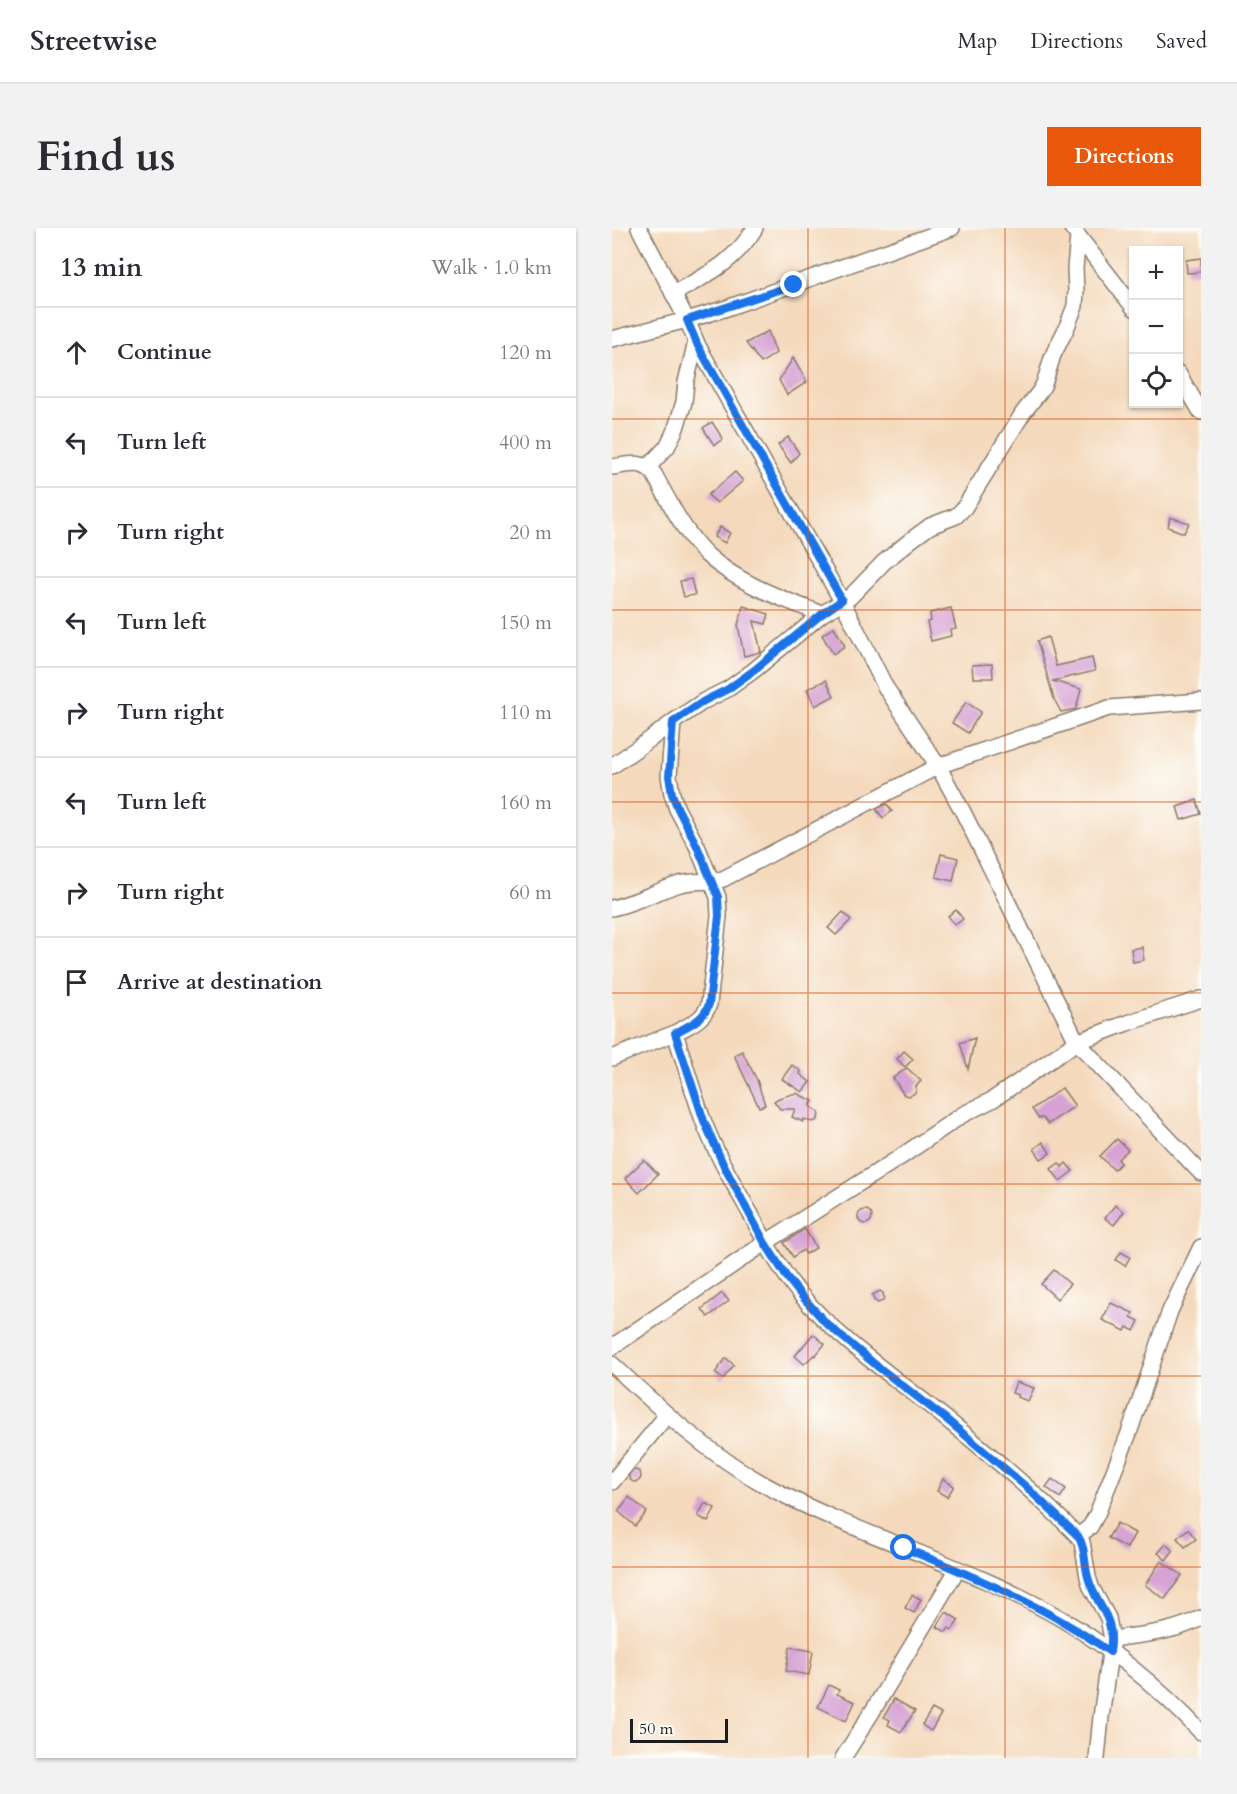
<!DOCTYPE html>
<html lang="en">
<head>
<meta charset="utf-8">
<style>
	:root { --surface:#fff; --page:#f2f2f3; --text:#2b2b33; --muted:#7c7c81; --line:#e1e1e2; --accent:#ea580c }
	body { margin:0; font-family:Cardo,serif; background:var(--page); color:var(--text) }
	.controls { position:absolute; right:18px; top:18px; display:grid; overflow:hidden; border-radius:0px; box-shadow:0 2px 4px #0004 }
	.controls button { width:54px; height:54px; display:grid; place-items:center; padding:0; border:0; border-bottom:2px solid var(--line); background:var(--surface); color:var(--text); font:30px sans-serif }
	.scale { position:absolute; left:18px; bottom:15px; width:98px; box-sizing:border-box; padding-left:6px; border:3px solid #1c1c1c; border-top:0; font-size:16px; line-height:21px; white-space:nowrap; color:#1c1c1c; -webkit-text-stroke:4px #fdfcf7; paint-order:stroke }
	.stop { position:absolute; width:18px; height:18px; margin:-14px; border:4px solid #1a73e8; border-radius:50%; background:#fff }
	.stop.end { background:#1a73e8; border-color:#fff; box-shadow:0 2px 6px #0008 }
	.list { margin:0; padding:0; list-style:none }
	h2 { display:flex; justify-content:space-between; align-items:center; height:78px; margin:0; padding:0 24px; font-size:26px }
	h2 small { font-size:20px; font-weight:400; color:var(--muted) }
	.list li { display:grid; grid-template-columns:39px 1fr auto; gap:18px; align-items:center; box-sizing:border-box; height:90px; padding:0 24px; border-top:2px solid var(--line) }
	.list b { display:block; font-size:22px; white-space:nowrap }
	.list em { font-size:20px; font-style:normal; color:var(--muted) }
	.icon { flex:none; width:33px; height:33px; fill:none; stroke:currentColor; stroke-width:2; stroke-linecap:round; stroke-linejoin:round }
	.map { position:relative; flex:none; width:589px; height:1530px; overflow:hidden; border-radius:0px }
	header { display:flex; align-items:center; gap:36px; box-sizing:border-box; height:84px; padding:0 30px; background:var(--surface); border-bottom:2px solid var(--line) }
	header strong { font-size:28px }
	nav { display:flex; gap:33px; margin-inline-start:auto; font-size:21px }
	.intro { display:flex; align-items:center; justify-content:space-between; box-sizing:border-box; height:144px; padding:0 36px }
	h1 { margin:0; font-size:42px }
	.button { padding:15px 27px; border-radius:0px; background:var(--accent); color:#fff; font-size:21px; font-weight:700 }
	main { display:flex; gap:36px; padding:0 36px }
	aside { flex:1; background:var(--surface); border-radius:0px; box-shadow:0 2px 4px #0004 }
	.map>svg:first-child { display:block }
	.building { fill:#d7a3d5 }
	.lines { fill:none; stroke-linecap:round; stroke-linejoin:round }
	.minor-casing { stroke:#887a6c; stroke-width:18 }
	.minor { stroke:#fff; stroke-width:15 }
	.route { stroke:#1a73e8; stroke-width:8 }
	.grid { fill:none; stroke:#d4530e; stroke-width:1.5; stroke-opacity:0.55 }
</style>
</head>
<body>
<header>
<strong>Streetwise</strong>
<nav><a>Map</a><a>Directions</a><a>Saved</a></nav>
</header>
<div class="intro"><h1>Find us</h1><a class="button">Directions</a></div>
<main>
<aside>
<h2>13 min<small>Walk · 1.0 km</small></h2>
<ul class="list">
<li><svg class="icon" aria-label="ahead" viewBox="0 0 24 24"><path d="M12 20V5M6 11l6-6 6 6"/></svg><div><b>Continue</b></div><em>120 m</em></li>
<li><svg class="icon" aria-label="left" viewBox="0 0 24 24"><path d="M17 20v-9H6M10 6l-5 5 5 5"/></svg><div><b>Turn left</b></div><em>400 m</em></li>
<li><svg class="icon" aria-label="right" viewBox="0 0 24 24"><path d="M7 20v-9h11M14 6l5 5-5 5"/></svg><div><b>Turn right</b></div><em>20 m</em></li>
<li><svg class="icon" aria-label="left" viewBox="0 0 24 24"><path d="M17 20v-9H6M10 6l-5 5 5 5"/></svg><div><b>Turn left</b></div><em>150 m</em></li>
<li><svg class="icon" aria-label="right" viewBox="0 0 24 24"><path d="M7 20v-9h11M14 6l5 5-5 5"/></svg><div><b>Turn right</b></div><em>110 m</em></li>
<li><svg class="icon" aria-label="left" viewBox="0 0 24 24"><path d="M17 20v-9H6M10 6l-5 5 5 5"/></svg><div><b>Turn left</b></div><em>160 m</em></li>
<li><svg class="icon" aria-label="right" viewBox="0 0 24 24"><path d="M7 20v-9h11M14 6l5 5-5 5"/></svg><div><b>Turn right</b></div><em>60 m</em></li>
<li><svg class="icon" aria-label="arrive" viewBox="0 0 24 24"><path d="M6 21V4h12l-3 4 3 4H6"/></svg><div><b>Arrive at destination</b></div></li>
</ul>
</aside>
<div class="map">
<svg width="589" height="1530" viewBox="0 0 589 1530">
	<rect width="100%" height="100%" fill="#fdfcf7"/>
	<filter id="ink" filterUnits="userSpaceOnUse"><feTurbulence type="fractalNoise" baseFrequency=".0167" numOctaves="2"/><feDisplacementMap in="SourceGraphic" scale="12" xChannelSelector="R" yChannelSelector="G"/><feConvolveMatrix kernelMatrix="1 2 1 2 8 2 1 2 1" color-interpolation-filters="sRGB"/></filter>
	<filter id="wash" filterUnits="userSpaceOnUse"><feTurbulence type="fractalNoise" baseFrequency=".008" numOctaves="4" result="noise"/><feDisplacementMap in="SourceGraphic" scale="24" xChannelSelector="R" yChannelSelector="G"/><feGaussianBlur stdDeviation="1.35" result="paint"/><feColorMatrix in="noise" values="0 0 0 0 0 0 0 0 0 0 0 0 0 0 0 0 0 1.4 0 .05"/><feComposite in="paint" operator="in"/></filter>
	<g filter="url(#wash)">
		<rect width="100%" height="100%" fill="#f4d9bc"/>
		<g id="blocks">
			<g class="building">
				<polygon points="589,30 589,44 575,45 574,32"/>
				<polygon points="156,103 164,125 149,135 134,115"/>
				<polygon points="181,130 195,154 175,167 167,152"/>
				<polygon points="100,194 111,211 102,217 91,200"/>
				<polygon points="176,209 187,225 179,235 166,217"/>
				<polygon points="123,244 131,253 105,275 96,267"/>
				<polygon points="558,289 577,295 572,305 556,299"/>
				<polygon points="108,299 118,305 113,315 102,309"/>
				<polygon points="79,351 83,367 72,369 68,353"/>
				<polygon points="131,378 157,386 154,396 142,393 149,424 132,428 126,397"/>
				<polygon points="339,380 344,401 338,402 339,408 319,413 315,394 319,393 318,385"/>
				<polygon points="222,399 233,418 221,426 210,407"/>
				<polygon points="436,409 444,438 480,430 483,443 441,453 469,461 464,481 449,484 442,471 425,413"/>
				<polygon points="380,436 381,450 361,450 360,437"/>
				<polygon points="214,452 222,468 203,478 195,461"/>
				<polygon points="354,474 369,484 356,505 340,495"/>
				<polygon points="585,572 589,586 569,592 565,579"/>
				<polygon points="275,576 280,583 271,590 264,581"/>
				<polygon points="329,626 346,630 341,653 324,649"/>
				<polygon points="344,682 351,691 343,697 336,688"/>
				<polygon points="231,684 239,692 224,707 216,700"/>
				<polygon points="530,719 532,732 521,734 519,721"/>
				<polygon points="363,810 356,841 348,815"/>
				<polygon points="130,823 145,852 153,877 147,879 122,827"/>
				<polygon points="292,823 301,831 293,839 285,831"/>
				<polygon points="180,837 189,843 188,846 198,854 190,864 170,851"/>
				<polygon points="295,840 309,853 304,858 304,864 298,868 292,867 281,850"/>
				<polygon points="450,860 463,878 436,896 431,890 426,890 420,881"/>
				<polygon points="184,865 201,873 198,878 207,884 206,892 200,894 192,891 191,894 180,889 183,881 168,881 162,873 167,870"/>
				<polygon points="505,911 516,922 506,931 509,935 502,942 488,928"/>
				<polygon points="431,914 438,925 429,931 422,921"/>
				<polygon points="32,932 46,946 27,965 13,950"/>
				<polygon points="447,935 450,939 454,935 461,943 448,953 439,941"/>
				<polygon points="503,977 512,984 502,997 493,990"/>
				<circle cx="253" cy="989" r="7"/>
				<polygon points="193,1001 204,1020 194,1026 191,1022 181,1029 172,1015"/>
				<polygon points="509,1024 518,1029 513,1038 504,1032"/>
				<polygon points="442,1042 458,1056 445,1071 429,1056"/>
				<polygon points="268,1063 271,1065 272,1070 271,1073 266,1075 262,1072 260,1067"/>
				<polygon points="110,1065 117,1073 96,1089 90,1081"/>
				<polygon points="499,1075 521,1085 519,1089 527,1093 522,1103 515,1099 513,1103 490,1092"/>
				<polygon points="201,1106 213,1116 203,1128 202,1127 192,1136 183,1128"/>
				<polygon points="114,1130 122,1137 111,1151 103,1145"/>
				<polygon points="404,1154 422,1160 416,1173 405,1169 406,1167 400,1165"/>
				<circle cx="23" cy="1248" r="6"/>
				<polygon points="331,1251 342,1258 335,1269 325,1263"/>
				<polygon points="440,1251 454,1261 448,1270 434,1259"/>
				<polygon points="17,1269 35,1284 23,1298 6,1283"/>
				<polygon points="93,1275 103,1280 96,1294 86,1288"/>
				<polygon points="505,1295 523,1305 515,1320 496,1310"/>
				<polygon points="576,1301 584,1311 573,1319 565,1310"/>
				<polygon points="554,1316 561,1323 554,1332 546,1325"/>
				<polygon points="549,1333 570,1347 553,1371 533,1357"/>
				<polygon points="300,1367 309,1371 302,1385 293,1380"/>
				<polygon points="334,1384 347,1392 340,1402 337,1400 334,1404 325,1399"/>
				<polygon points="178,1419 201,1423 197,1447 174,1443"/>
				<polygon points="217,1457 227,1462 225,1466 243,1474 234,1493 206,1479"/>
				<polygon points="282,1471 303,1483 289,1504 276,1497 278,1492 272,1489"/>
				<polygon points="320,1481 329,1486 319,1503 310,1497"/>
			</g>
		</g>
	</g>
	<g filter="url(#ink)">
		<use href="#blocks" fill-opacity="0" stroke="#887a6c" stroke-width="1.5"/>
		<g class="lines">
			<defs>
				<g id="minor">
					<polyline points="27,0 75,92 86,118 230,373 274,460 326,538 351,584 465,814 589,945"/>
					<polyline points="460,0 522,80"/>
					<path d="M61 66C96 46 121 36 143 0"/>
					<polyline points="0,111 75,92 112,81 340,0"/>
					<polyline points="566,145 589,184"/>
					<path d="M0 239C16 237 31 231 42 246 57 273 72 305 95 327 127 356 171 371 210 386"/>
					<polyline points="36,239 55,219 64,200 72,174 74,154 84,114"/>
					<path d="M61 494 57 548 60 566 65 581 85 618 106 669 107 688 97 776C92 792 77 797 63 805"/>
					<polyline points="0,538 37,512 61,494 92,473 116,461 141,443 210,386 238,369 272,334 299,312 318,298 344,288 352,280 411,185 428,163 432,156 441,127 454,101 463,78 464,63 463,40 466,9"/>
					<path d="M0 680C23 675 45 663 68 656 83 652 97 655 111 651L326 538 497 480 589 473"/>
					<path d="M0 830 63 805C72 834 81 863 91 892 103 924 121 955 138 985 153 1013 168 1042 188 1066 230 1115 284 1150 333 1190 379 1227 425 1266 466 1308L470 1314 476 1349 479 1359 496 1390 500 1411 489 1489 485 1530"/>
					<polyline points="0,1119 153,1015 287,930 350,887 380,872 465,814 515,795 589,771"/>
					<path d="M0 1136C48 1181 95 1225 153 1257 248 1309 355 1336 448 1390 501 1421 547 1460 589 1504"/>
					<polyline points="0,1254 55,1187"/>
					<polyline points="466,1308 478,1299 485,1286 517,1205 558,1083 589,1019"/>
					<path d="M500 1411C532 1406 560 1405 589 1390"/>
					<polyline points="231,1530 260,1484 345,1342"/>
				</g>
			</defs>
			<use href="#minor" class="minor-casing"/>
			<use href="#minor" class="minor"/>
		</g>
	</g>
	<g class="lines" filter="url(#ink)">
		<path class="route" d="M182 57 75 92 86 118 230 372 210 386 141 443 116 461 92 473 61 494 57 548 60 566 66 581 85 618 106 669 107 688 97 776C92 792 77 797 63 805L92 893 112 938 153 1015 174 1048 188 1066 215 1096 265 1138 334 1191 412 1257 466 1308C474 1320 472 1335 476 1349 484 1380 504 1386 498 1424 435 1379 364 1349 292 1320"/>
	</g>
	<path class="grid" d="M196 0V1530M393 0V1530M0 191H589M0 382H589M0 574H589M0 765H589M0 956H589M0 1148H589M0 1339H589"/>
</svg>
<div class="controls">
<button>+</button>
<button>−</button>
<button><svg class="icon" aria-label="locate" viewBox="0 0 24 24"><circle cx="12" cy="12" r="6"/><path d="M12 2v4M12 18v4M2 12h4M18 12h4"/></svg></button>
</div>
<div class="scale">50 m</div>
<div class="stop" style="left:292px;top:1320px"></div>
<div class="stop end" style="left:182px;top:57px"></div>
</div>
</main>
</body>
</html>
